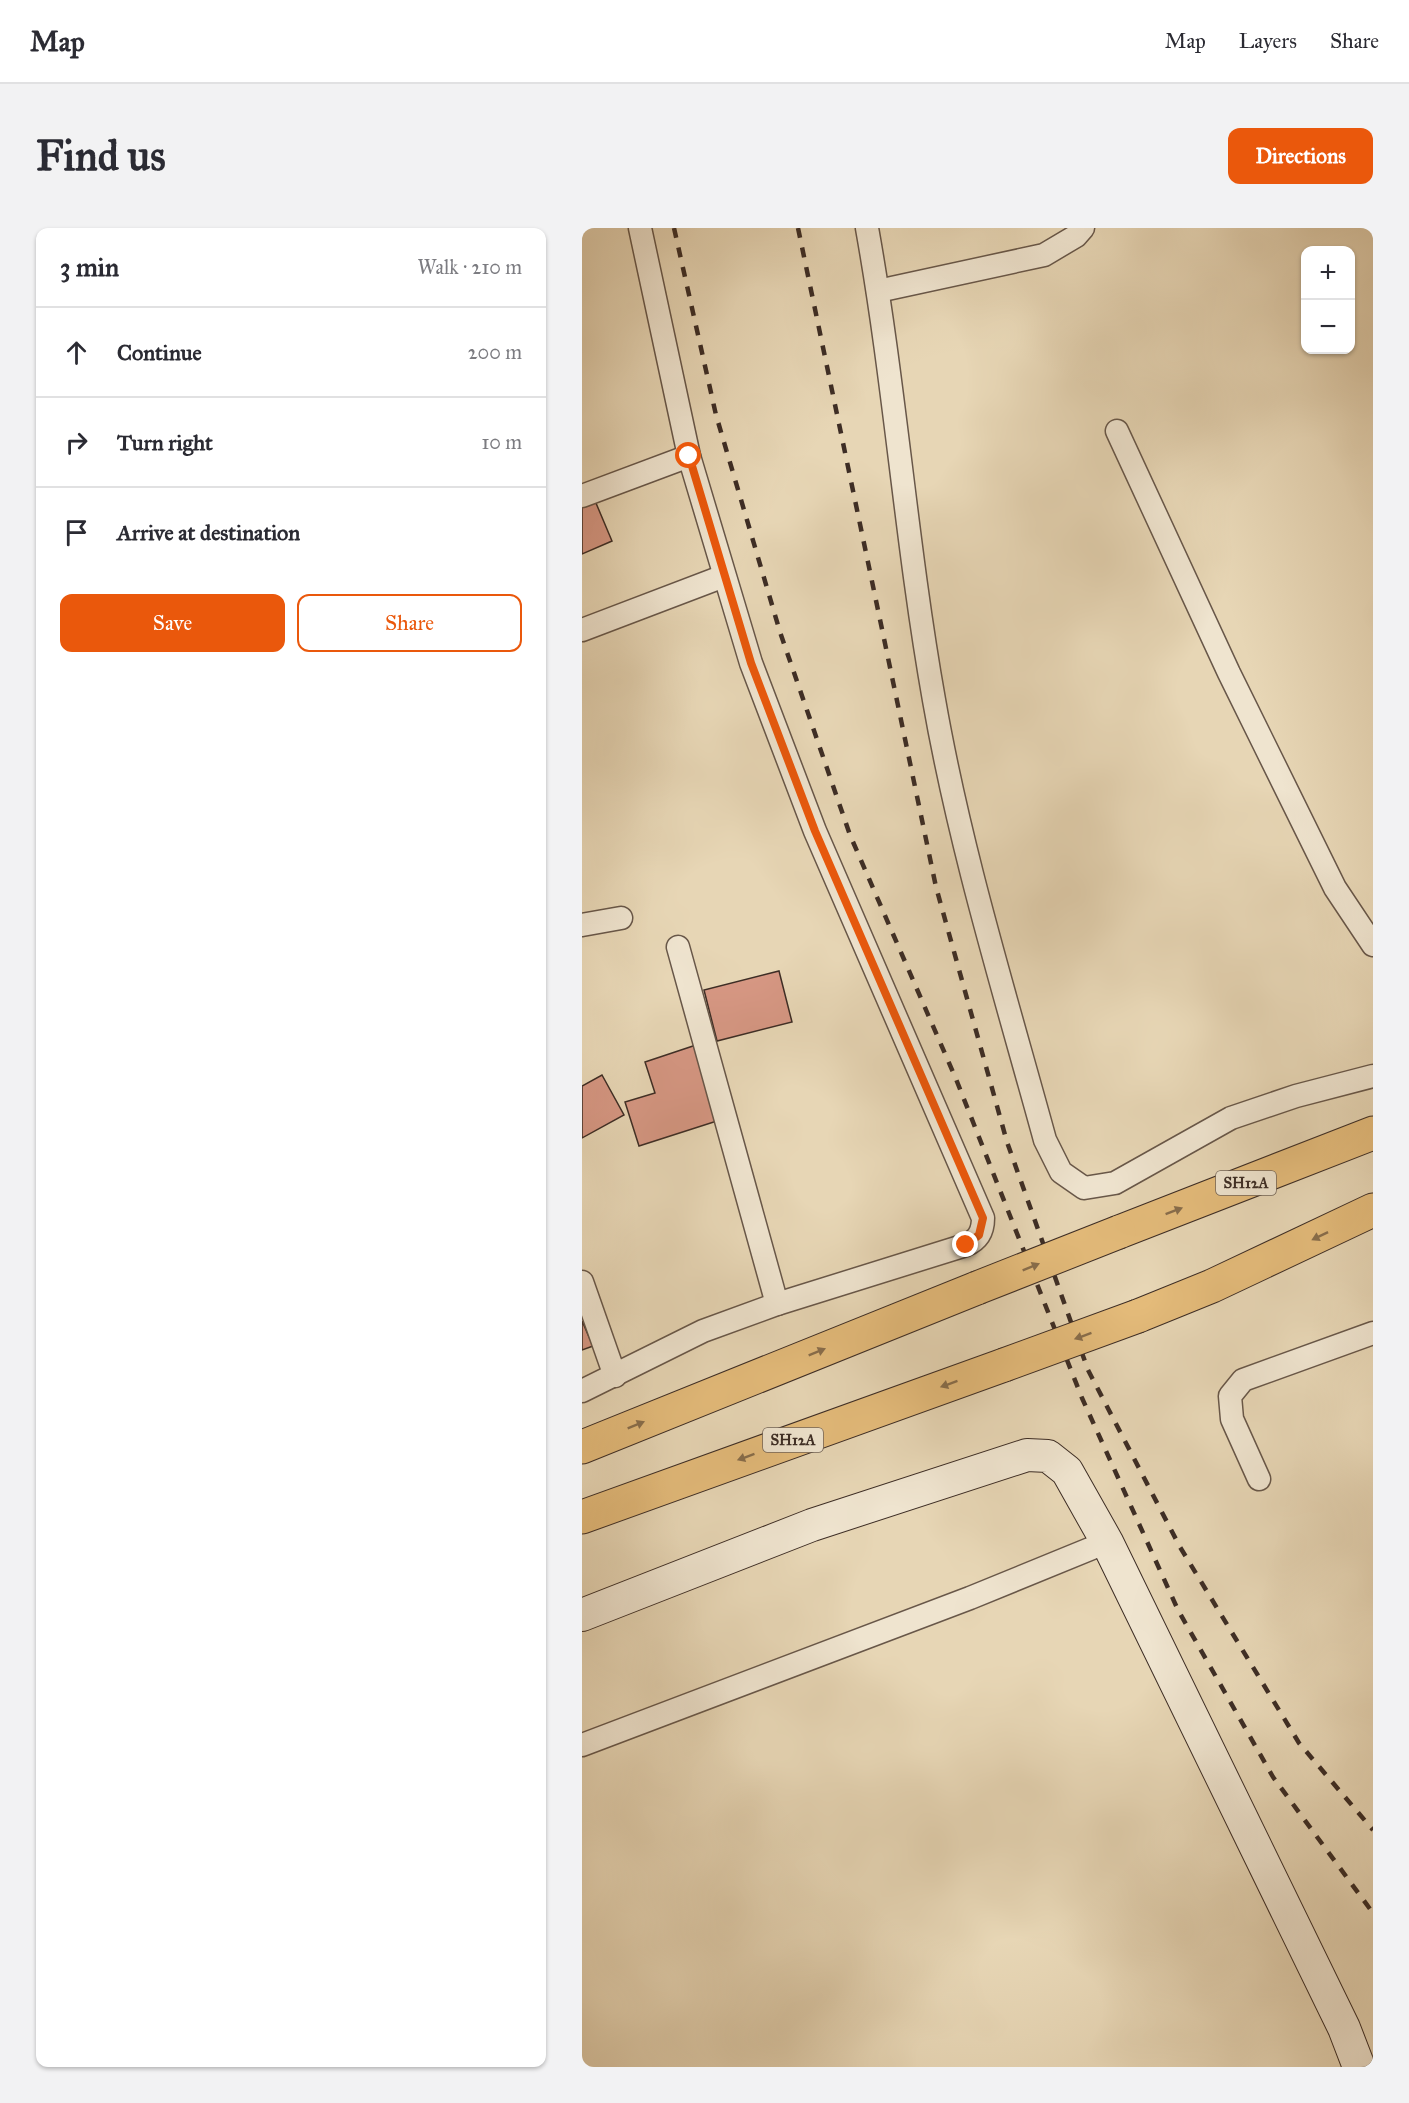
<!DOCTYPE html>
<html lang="en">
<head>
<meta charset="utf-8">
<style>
	:root { --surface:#fff; --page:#f2f2f3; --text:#2b2b33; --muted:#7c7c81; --line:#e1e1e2; --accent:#ea580c }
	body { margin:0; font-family:"IM FELL Great Primer",serif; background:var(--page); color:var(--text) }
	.controls { position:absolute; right:18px; top:18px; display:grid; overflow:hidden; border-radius:12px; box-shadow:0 2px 4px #0004 }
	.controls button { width:54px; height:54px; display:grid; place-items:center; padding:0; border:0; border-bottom:2px solid var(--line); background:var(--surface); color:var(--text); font:30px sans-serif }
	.stop { position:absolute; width:18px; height:18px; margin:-14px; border:4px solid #ea580c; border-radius:50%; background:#fff }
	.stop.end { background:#ea580c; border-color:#fff; box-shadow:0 2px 6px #0008 }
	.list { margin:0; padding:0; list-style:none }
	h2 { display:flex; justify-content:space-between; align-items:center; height:78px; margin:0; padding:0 24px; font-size:26px }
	h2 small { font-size:20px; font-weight:400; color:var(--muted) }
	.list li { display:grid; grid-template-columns:39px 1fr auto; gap:18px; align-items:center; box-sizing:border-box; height:90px; padding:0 24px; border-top:2px solid var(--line) }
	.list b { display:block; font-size:22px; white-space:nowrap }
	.list em { font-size:20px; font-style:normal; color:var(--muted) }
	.actions { display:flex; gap:12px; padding:18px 24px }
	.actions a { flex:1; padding:14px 0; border:2px solid var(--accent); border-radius:12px; text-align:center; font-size:21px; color:var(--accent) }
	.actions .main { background:var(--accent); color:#fff }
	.icon { flex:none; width:33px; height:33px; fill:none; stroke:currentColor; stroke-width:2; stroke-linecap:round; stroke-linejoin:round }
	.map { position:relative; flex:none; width:791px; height:1839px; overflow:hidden; border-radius:12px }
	header { display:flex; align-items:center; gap:36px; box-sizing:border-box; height:84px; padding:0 30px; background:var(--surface); border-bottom:2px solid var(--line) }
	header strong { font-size:28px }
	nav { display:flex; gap:33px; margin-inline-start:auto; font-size:21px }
	.intro { display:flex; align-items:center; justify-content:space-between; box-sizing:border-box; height:144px; padding:0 36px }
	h1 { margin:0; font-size:42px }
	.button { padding:15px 27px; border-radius:12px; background:var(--accent); color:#fff; font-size:21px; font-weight:700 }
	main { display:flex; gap:36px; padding:0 36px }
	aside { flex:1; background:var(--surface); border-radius:12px; box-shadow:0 2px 4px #0004 }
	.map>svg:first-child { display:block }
	.building { fill:#d69783; stroke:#3d2d25; stroke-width:1.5 }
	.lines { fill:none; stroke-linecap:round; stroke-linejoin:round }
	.street-casing { stroke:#685749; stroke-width:25 }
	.secondary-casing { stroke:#3d2d25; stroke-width:34 }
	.primary-casing { stroke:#3d2d25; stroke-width:35 }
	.street { stroke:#efe4cf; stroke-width:22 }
	.secondary { stroke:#efe4cf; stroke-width:32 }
	.primary { stroke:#e4bb7a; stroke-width:33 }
	.rail { stroke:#3d2d25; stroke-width:4.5; stroke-dasharray:10 10; stroke-linecap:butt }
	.primary-bridge-casing { stroke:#3d2d25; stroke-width:35; stroke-linecap:butt }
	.primary-bridge { stroke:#e4bb7a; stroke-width:33 }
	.oneway { fill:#886d4b }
	.route { stroke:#ea580c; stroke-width:8 }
	.labels { text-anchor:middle; stroke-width:4.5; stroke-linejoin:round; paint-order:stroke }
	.shield { fill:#efe4cf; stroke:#726458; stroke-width:1.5 }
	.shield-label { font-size:15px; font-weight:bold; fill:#3d2d25 }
</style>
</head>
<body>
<header>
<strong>Map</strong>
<nav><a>Map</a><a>Layers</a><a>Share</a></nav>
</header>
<div class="intro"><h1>Find us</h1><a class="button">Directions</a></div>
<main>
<aside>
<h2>3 min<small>Walk · 210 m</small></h2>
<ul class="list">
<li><svg class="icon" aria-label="ahead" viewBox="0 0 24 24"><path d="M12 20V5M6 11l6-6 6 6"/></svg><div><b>Continue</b></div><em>200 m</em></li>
<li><svg class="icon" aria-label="right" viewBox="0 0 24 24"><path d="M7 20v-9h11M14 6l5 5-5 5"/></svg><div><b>Turn right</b></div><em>10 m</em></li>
<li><svg class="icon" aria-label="arrive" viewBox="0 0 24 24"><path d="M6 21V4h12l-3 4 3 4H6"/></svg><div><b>Arrive at destination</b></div></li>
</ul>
<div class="actions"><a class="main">Save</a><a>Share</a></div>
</aside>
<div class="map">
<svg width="791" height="1839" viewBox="0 0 791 1839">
	<rect width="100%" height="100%" fill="#e7d6b5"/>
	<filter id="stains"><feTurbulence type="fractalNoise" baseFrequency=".00333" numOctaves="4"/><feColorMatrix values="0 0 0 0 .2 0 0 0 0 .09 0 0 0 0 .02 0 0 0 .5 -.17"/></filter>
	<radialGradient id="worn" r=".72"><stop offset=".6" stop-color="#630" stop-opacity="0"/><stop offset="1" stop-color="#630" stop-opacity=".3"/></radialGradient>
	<g class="building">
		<polygon points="11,268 30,313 0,326 0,272"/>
		<polygon points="197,743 210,794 135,813 122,762"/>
		<polygon points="114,817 138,892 57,918 43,874 73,865 63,834"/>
		<polygon points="20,847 42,887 0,910 0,858"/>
		<polygon points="0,1093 11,1118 0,1122"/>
	</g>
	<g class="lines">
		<defs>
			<g id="street">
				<path d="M285 0C313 156 324 315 352 472 378 621 423 766 463 912L479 944 502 960 533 955 649 890 714 868 791 848"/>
				<polyline points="296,63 462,27 494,8 501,0"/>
				<polyline points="535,203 647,445 753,660 791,717"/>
				<polyline points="0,268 107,228"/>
				<polyline points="0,402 142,348"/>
				<polyline points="0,697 39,690"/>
				<polyline points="96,719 195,1076"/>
				<polyline points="0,1054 33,1148"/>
				<path d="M0 1163 121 1103 195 1076 384 1017C396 1012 401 1004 401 990L233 603 169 435 107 228 58 0"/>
				<polyline points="677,1251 650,1191 648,1168 661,1152 791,1105"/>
				<polyline points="0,1517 388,1370 525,1314"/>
			</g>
			<polyline id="secondary" points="0,1387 230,1297 445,1227 466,1228 485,1243 525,1314 762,1800 777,1839"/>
			<g id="primary">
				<polyline points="537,1004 791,905"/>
				<polyline points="556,1088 630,1058 791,982"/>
				<polyline points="0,1219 395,1060"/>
				<polyline points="0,1289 422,1137"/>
			</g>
		</defs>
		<use href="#street" class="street-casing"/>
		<use href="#secondary" class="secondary-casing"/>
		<use href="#primary" class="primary-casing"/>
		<use href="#street" class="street"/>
		<use href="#secondary" class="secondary"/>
		<use href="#primary" class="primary"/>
		<g class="rail">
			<polyline points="92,0 134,187 198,404 268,607 374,851 500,1170 596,1382 691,1549 791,1685"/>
			<polyline points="216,0 354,659 425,914 506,1142 598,1319 717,1515 791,1602"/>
		</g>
		<defs>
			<g id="primary-bridge">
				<polyline points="395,1060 537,1004"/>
				<polyline points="422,1137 556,1088"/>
			</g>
		</defs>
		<use href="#primary-bridge" class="primary-bridge-casing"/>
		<use href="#primary-bridge" class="primary-bridge"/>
	</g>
	<defs><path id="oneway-solid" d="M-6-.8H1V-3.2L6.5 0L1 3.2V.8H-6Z" transform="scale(1.5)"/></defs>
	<g class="oneway">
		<use href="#oneway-solid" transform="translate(592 983) rotate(-21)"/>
		<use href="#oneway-solid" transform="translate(738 1008) rotate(154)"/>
		<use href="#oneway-solid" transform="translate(449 1039) rotate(-22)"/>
		<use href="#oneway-solid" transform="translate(501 1108) rotate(160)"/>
		<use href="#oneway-solid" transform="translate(235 1124) rotate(-22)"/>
		<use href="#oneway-solid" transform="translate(367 1156) rotate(160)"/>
		<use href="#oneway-solid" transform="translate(54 1197) rotate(-22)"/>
		<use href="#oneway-solid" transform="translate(164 1229) rotate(160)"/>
	</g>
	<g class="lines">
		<polyline class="route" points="107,228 169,435 233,603 401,990 397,1007 384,1017"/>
	</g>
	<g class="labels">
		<g class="shield">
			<rect x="634" y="943" width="60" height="24" rx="4.5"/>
			<rect x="181" y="1200" width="60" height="24" rx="4.5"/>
		</g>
		<g class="shield-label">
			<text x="664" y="960">SH12A</text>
			<text x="211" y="1217">SH12A</text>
		</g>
	</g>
	<rect width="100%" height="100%" filter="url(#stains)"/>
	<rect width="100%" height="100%" fill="url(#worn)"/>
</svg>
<div class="controls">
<button>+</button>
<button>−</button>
</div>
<div class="stop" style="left:107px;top:228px"></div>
<div class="stop end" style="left:384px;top:1017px"></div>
</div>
</main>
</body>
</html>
